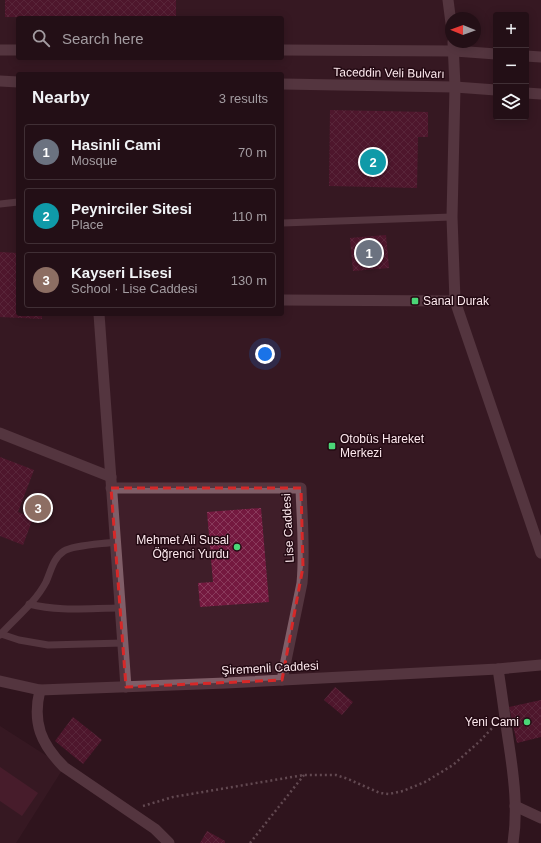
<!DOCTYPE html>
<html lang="en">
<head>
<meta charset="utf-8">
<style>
	:root { --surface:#230f16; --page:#2b181f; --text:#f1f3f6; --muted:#a39ca1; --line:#402f35; --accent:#0b8043 }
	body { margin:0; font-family:Helvetica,sans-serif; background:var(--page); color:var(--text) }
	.controls { position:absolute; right:12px; top:12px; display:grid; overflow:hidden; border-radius:4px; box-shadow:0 2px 10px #0003 }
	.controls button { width:36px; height:36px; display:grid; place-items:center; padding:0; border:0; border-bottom:1px solid var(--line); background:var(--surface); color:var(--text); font:20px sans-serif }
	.compass { position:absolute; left:445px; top:12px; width:36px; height:36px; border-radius:50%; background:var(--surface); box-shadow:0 2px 10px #0003; rotate:271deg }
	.you { position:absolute; left:265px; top:354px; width:14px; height:14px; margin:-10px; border:3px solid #fff; border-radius:50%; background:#1a73e8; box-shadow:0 0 0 6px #1a73e833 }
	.badge { display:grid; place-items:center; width:26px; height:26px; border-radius:50%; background:var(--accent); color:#fff; font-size:13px; font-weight:700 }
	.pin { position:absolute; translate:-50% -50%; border:2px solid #fff; box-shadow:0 1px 4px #0006 }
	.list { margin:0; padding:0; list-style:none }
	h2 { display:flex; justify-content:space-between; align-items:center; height:52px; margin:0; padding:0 16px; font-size:17px }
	h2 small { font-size:13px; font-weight:400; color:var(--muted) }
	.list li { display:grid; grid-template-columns:26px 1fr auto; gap:12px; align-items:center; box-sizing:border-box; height:56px; margin:0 8px 8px; padding:0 8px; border:1px solid var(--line); border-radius:4px }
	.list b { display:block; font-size:15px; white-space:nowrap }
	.list p { margin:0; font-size:13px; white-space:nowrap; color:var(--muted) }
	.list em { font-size:13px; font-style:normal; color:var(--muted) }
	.icon { flex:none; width:22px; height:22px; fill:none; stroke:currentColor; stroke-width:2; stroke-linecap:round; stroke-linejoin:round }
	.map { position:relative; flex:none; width:541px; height:843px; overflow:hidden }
	.search { position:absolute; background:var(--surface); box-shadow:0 2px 10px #0003; left:16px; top:16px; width:268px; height:44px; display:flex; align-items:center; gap:10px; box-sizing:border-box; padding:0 14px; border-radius:4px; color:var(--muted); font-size:15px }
	.panel { position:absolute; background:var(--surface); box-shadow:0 2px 10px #0003; left:16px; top:72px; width:268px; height:244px; border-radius:4px }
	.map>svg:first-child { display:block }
	.built { fill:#3f1e29; fill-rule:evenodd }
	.pitch { fill:#64273d }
	.building { fill:url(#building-cross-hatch) }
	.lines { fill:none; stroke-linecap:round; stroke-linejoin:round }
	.path { stroke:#a08990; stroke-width:2.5; stroke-dasharray:2 3; stroke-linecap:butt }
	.service { stroke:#805e68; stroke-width:7 }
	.minor { stroke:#805e68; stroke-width:11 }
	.tertiary { stroke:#805e68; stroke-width:11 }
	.marked { fill:none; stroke:#d62828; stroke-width:3; stroke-dasharray:8 5; stroke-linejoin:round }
	.poi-dot { fill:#4bd677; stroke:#240a13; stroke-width:1.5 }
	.labels { text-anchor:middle; stroke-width:3; stroke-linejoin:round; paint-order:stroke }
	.street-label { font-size:12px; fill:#fde9ee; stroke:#240a13 }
	.poi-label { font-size:12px; fill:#fde9ee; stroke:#240a13; text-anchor:start }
</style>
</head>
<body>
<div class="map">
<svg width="541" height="843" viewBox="0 0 541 843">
	<defs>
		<pattern id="building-cross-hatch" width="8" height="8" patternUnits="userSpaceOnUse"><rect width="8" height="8" fill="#74193f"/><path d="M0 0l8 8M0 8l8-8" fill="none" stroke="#893a5b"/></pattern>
	</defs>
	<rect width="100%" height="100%" fill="#2f141d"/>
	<g class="built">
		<path d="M0 0H541V667L33 688 0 682ZM496 15H526V117H496ZM18 18H282V58H18ZM451 18H475V42H451ZM18 74H282V314H18Z"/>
		<polygon points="0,726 64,767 16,843 0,843"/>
	</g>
	<polygon class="pitch" points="0,767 38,793 22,816 0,801"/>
	<g class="building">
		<polygon points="5,0 176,0 176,18 5,17"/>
		<polygon points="330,110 428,112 428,137 418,137 417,188 329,186"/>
		<polygon points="386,235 389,268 353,271 350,238"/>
		<polygon points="0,252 18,253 18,314 42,314 42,319 0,317"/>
		<polygon points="0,457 34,470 18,512 33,518 23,545 0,536"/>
		<polygon points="261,508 269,602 200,607 198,583 213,582 207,512"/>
		<polygon points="335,687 353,702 342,715 324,700"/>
		<polygon points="541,700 541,737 517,743 509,707"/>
		<polygon points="73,717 102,740 83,764 55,741"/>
		<polygon points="207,831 225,841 225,843 200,843"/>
	</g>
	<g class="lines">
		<g class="path">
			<polyline points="143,806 173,797 304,775 336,775 348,779 380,793 389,794 403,791 425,782 453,765 480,741 494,726"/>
			<polyline points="250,843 304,775"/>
		</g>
		<g class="service">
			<polyline points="0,204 18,202"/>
			<polyline points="282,223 452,217"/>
			<path d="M29 604C59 612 90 608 121 608"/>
			<polyline points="1,634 19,640 48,645 123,643"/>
			<path d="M0 635C15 618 35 603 46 582 51 571 53 558 64 551 74 545 103 544 115 542"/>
		</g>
		<g class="minor">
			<polyline points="448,0 451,23"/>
			<polyline points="453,42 455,87 452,217 455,301 541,553"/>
			<polyline points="282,300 455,301"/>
			<polyline points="99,314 126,687"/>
			<polyline points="0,433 111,477"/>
			<path d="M111 488H301C302 520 305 551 302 583L282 680"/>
			<path d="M498 669C502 694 505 719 509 745 514 778 518 810 513 843"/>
			<polyline points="0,681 40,690 226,683 498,669 541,665"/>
			<path d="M40 690C32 723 41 744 64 767L155 829 169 843"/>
			<polyline points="515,806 541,818"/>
		</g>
		<g class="tertiary">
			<polyline points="0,50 18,50"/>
			<polyline points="282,50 455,51 496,54"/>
			<polyline points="526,56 541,57"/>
			<polyline points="0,81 18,82"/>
			<polyline points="282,84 455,87 496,90"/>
			<polyline points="526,93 541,94"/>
		</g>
	</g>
	<path d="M0 0H541V843H0ZM111 488H301L303 567 282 680 126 687Z" fill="#2f141d" fill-opacity=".55" fill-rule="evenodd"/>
	<path class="marked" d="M111 488H301L303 567 282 680 126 687Z"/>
	<g class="poi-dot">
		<rect x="411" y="297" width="8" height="8" rx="2"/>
		<rect x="328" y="442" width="8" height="8" rx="2"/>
		<circle cx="237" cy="547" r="4"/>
		<circle cx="527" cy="722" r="4"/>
	</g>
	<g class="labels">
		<g class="street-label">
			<text transform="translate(389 73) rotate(1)" y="4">Taceddin Veli Bulvarı</text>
			<text transform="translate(288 528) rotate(-93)" y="4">Lise Caddesi</text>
			<text transform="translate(270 668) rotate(-3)" y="4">Şiremenli Caddesi</text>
		</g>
		<g class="poi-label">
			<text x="423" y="305">Sanal Durak</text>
			<text x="340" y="443">Otobüs Hareket<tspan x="340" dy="14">Merkezi</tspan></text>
			<text x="229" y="544" text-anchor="end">Mehmet Ali Susal<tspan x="229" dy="14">Öğrenci Yurdu</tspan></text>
			<text x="519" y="726" text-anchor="end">Yeni Cami</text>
		</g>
	</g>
</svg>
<div class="controls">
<button>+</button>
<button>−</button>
<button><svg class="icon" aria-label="layers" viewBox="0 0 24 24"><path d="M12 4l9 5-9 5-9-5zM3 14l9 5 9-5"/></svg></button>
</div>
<svg class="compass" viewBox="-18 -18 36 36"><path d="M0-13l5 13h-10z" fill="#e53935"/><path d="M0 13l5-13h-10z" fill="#a39ca1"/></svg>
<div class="you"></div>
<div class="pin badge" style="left:369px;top:253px;background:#6b7280">1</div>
<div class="pin badge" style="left:373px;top:162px;background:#0f9aa8">2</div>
<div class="pin badge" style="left:38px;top:508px;background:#8d6e63">3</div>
<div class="search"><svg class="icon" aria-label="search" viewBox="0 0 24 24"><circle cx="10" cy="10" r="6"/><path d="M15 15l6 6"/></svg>Search here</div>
<section class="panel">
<h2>Nearby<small>3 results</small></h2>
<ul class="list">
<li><span class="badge" style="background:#6b7280">1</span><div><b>Hasinli Cami</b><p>Mosque</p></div><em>70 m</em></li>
<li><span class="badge" style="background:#0f9aa8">2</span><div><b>Peynirciler Sitesi</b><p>Place</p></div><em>110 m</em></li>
<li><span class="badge" style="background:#8d6e63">3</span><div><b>Kayseri Lisesi</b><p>School · Lise Caddesi</p></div><em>130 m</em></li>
</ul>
</section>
</div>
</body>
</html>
